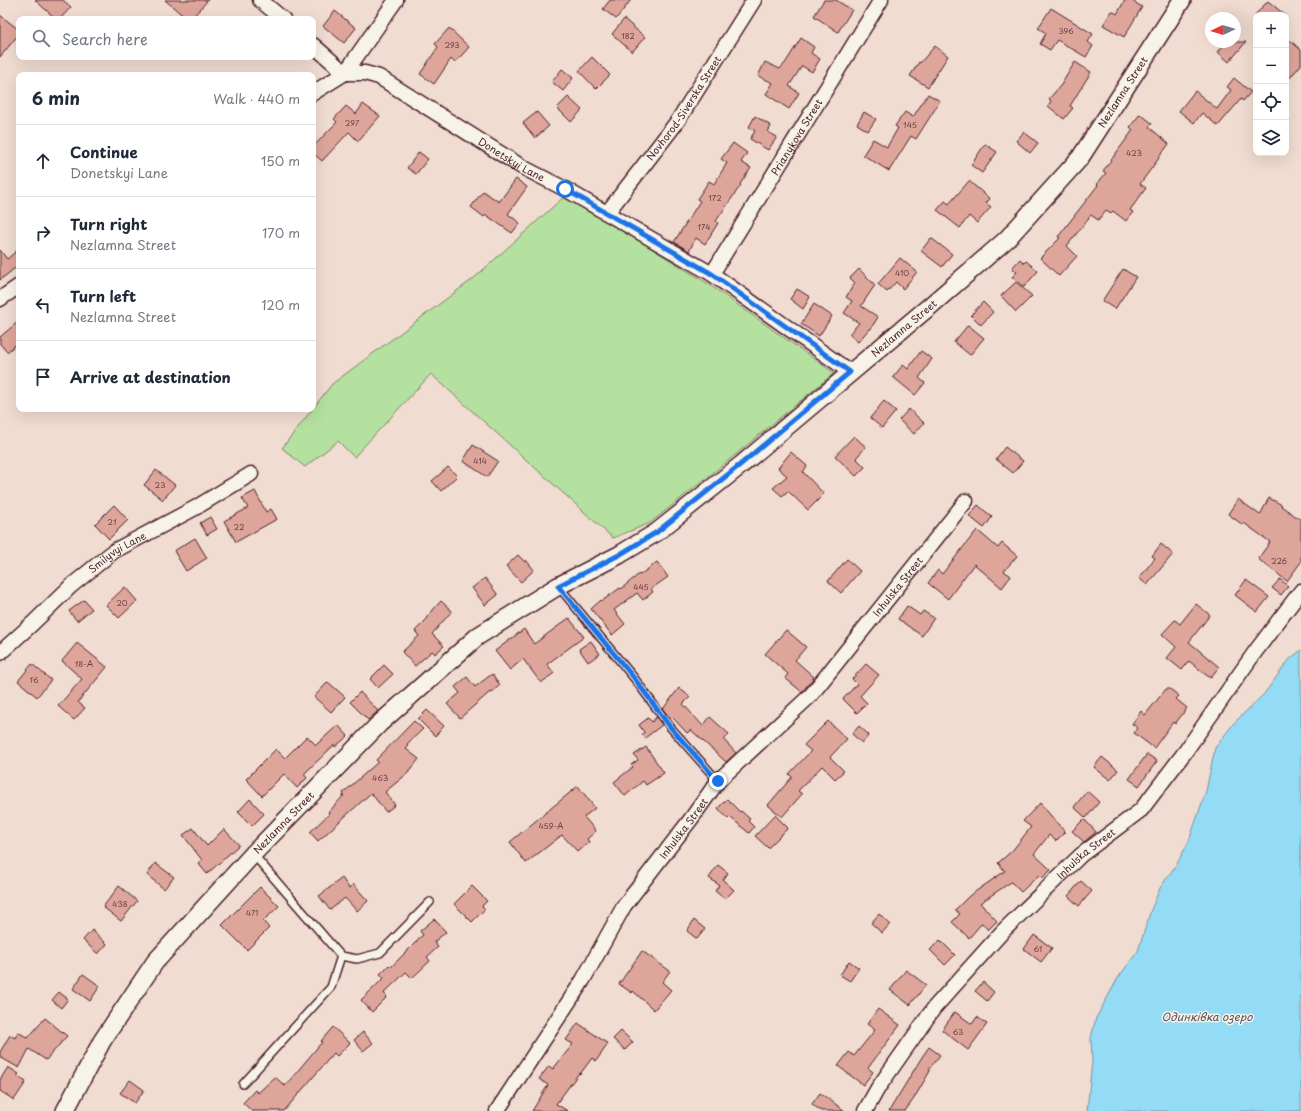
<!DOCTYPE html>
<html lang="en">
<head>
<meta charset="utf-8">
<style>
	:root { --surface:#fff; --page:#f6f6f7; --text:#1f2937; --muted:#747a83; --line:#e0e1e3 }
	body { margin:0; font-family:"Playpen Sans",sans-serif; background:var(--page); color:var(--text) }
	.controls { position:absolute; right:12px; top:12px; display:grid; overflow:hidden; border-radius:8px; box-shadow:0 4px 16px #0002 }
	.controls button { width:36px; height:36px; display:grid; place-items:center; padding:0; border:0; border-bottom:1px solid var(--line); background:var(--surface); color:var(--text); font:20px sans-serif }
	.compass { position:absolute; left:1205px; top:12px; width:36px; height:36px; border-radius:50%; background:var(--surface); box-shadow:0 4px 16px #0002; rotate:266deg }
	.stop { position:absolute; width:12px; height:12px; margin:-9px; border:3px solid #1a73e8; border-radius:50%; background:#fff }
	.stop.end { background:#1a73e8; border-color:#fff; box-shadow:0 1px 4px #0008 }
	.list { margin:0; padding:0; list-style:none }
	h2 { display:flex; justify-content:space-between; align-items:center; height:52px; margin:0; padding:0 16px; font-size:17px }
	h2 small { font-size:13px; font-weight:400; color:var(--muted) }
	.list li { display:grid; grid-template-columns:26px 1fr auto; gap:12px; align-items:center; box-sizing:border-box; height:72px; padding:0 16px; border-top:1px solid var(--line) }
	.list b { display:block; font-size:15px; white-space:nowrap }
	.list p { margin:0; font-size:13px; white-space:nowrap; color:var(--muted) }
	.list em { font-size:13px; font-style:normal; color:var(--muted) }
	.icon { flex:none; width:22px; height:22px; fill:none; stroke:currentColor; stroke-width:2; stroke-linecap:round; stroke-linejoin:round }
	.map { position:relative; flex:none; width:1301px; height:1111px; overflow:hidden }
	.search { position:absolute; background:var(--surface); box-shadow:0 4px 16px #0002; left:16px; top:16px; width:300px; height:44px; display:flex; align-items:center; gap:10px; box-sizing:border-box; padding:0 14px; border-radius:8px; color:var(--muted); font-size:15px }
	.panel { position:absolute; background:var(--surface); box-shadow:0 4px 16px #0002; left:16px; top:72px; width:300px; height:340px; border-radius:8px }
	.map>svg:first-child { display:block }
	.green { fill:#b4e19f; stroke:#7f8065 }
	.water { fill:#94dcf5; stroke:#7690a4 }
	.building { fill:#dea59b; stroke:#4a1f2b }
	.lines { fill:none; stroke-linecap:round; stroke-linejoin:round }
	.service-casing { stroke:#4a1f2b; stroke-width:10 }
	.minor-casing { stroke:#4a1f2b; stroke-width:17 }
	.tertiary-casing { stroke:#4a1f2b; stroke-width:20 }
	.service { stroke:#f7f3e8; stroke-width:7 }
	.minor { stroke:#f7f3e8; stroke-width:14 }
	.tertiary { stroke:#f7f3e8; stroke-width:17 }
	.route { stroke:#1a73e8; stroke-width:5 }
	.labels { text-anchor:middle; stroke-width:3; stroke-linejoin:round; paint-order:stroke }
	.number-label { font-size:8px; fill:#6f4047 }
	.street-label { font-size:10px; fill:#4a1f2b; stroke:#f7f3e8 }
	.water-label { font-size:11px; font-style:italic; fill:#5c4e5e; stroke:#f7f3e8 }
</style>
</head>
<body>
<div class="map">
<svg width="1301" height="1111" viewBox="0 0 1301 1111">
	<rect width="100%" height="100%" fill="#f0dcd1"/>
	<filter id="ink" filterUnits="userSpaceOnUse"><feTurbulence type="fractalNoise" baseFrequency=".025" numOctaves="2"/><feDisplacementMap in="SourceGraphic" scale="8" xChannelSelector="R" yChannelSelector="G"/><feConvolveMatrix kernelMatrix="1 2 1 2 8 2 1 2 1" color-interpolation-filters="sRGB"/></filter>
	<g filter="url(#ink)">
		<polygon class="green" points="566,195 707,283 834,373 729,460 650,523 613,538 431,374 354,457 338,441 305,467 282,448 332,384 473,279"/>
		<polygon class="water" points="1301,650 1301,1111 1087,1111 1092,1061 1091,1038 1096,1018 1118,978 1138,951 1151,910 1160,888 1178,862 1189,841 1206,791 1215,748 1234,723 1264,694 1289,660"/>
		<g class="building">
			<polygon points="35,0 63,0 71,7 60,19 56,19"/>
			<polygon points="165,0 208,0 191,19 187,19"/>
			<polygon points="610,0 631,0 616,19 603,9"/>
			<polygon points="824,0 836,0 852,10 838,32 814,16"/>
			<polygon points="1125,0 1131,0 1142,7 1124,37 1103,25 1112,11 1117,14"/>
			<polygon points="1268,1 1285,15 1255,15"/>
			<polygon points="1051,8 1093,34 1088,42 1093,46 1086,57 1057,40 1050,50 1040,44 1046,33 1038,28"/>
			<polygon points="335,11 356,28 344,43 323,26"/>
			<polygon points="0,15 19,30 19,34 0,57"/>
			<polygon points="624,19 645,37 632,52 612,34"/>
			<polygon points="449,28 469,47 455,63 451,59 434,84 420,74 438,47 435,44"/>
			<polygon points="1286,37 1301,50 1301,65 1286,82"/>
			<polygon points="801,38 814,47 811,53 820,59 812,72 802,66 789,86 799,93 789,109 766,94 773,83 758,76 765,62 780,69 786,62"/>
			<polygon points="1226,42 1246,42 1229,62 1218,52"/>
			<polygon points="935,46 948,56 928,87 910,76 919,62 920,63"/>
			<polygon points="592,57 610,75 596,89 579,71"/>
			<polygon points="1075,62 1091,72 1070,106 1073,108 1064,119 1048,106 1051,101 1049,99 1061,85"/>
			<polygon points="562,69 573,78 563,91 552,82"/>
			<polygon points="1234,78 1251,92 1243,101 1241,99 1218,126 1202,113 1194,123 1179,111 1195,91 1217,109 1231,90 1227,87"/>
			<polygon points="928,94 940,101 916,139 911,136 889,171 863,155 873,139 887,147 898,128 895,126 905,112 913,117"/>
			<polygon points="568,97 582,110 571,122 557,108"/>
			<polygon points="363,104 380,116 358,141 349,132 322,161 313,153 313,147 337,122 334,119 346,106 356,114"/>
			<polygon points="537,112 549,126 535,138 523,123"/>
			<polygon points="864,112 876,119 868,131 857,124"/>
			<polygon points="1140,114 1152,123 1149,127 1169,144 1159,157 1159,158 1140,184 1146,188 1130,210 1133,212 1126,221 1113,211 1111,213 1106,210 1098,220 1091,215 1067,246 1077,256 1059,276 1040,258 1060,238 1058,237 1098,185 1097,184 1106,173 1103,171 1133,130 1130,127"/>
			<polygon points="755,116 771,126 768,132 777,137 768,150 750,139 755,131 749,127"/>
			<polygon points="1024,132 1038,143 1030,153 1016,141"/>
			<polygon points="733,143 747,153 741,162 751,168 740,184 741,185 716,221 718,223 705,244 696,238 689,251 674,242 700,201 697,199 709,181 714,184 727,163 721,159"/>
			<polygon points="985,144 997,152 982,173 971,165"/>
			<polygon points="419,152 428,159 416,174 407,168"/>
			<polygon points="516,179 527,187 508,214 520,223 512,233 486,215 484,217 471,207 483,191 499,202"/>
			<polygon points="969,181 990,199 986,203 991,207 977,223 969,216 960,228 937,210 945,201 949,204"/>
			<polygon points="931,238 952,254 942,267 921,251"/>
			<polygon points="19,249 19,265 0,280 0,250 7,259"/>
			<polygon points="900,258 917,272 903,289 896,282 887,292 878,284"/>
			<polygon points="1020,259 1024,263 1026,261 1038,271 1024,287 1012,277 1017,272 1012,268"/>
			<polygon points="859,269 875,285 861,306 878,317 870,330 869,329 858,342 849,334 859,323 844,313 852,301 846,297 855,283 850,278"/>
			<polygon points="1123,269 1136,277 1115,309 1102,301"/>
			<polygon points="1016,282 1032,296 1016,312 1001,296"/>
			<polygon points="797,289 810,297 803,309 790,299"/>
			<polygon points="983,302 993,312 981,325 971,315"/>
			<polygon points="814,304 832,316 819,336 801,324"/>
			<polygon points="19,321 19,342 7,352 0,344 0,337"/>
			<polygon points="968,325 984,338 970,355 954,342"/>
			<polygon points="921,351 932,359 919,378 925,383 915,395 893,377 903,365 908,369"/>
			<polygon points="884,401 896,411 882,428 870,418"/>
			<polygon points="909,409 924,423 914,434 899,420"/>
			<polygon points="854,436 866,447 856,458 865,467 856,476 835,456"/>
			<polygon points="473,445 498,461 487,477 463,461"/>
			<polygon points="1005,447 1023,461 1013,473 996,459"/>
			<polygon points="791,452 807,466 803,472 824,494 808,510 788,491 782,496 773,488 787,476 778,468"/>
			<polygon points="448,467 457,476 441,491 432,481"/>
			<polygon points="156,470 175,485 163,500 144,485"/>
			<polygon points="255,491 266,512 271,509 277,519 236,542 224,521 248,508 242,498"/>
			<polygon points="1269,498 1282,505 1281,506 1301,520 1301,562 1287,581 1258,559 1270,542 1244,523 1243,525 1228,514 1238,499 1260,515"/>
			<polygon points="114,505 128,520 109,539 95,524"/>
			<polygon points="978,505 992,517 984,528 969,516"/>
			<polygon points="210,517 217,529 207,535 200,523"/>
			<polygon points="977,530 998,548 1002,543 1017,556 1004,571 1011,576 1002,588 974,564 948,599 928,583 938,570 942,574"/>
			<polygon points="195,538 207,558 186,571 174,551"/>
			<polygon points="1161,544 1173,554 1147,585 1139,578 1155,558 1152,556"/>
			<polygon points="518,555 525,562 526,560 534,570 521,582 506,566"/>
			<polygon points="847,559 860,571 841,593 828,581"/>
			<polygon points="657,562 668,577 651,589 653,592 643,600 637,593 614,610 625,624 612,635 591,609 601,600 602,601 620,588 621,589 639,574 640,575"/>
			<polygon points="485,578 498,595 485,605 472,588"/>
			<polygon points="1280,579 1288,586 1281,595 1272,588"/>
			<polygon points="1246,580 1269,597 1257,612 1235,595"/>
			<polygon points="125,587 137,601 119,618 106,605"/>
			<polygon points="84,600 92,609 77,621 69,611"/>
			<polygon points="441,601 452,611 432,634 444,646 435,654 432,651 415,666 402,652 419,636 415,631 427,619 426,618"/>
			<polygon points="1196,604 1210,615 1189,642 1219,667 1210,678 1189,661 1182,670 1167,658 1176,647 1162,634 1175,620 1180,624"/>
			<polygon points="907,606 920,615 923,611 934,618 922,636 898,619"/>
			<polygon points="569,618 584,637 547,664 554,673 541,683 523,659 510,670 495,651 524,629 534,644"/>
			<polygon points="786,630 806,647 795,660 814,677 802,692 785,678 788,674 765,654"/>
			<polygon points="591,641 600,654 588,662 579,649"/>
			<polygon points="77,643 107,667 78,702 85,708 74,720 58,706 82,679 62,661"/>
			<polygon points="32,664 51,680 37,697 18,681"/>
			<polygon points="866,664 879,675 860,696 867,703 857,713 843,699 857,684 852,679"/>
			<polygon points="384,665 393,674 378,688 370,679"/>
			<polygon points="492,674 500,685 491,693 490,692 460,718 447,704 460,693 455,687 467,677 475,687"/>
			<polygon points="328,682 345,697 331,712 314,697"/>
			<polygon points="679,688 690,697 683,704 703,726 710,717 729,734 724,740 736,753 726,762 691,730 687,733 672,717 670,719 663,709"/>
			<polygon points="1166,689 1170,689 1179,696 1176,699 1187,708 1175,724 1173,722 1154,748 1134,733 1138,728 1132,724 1141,711 1145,715"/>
			<polygon points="360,692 378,711 368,720 350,702"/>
			<polygon points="427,710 444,726 435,736 418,719"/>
			<polygon points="656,717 662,725 645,738 642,735 644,732 639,725 648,718 652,722"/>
			<polygon points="414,721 423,729 407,744 409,746 406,749 419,759 408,773 385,792 395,805 386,812 371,793 318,841 310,832 329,814 328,813 344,795 343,793 378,762 376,760"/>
			<polygon points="828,721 847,739 830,757 844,771 835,779 822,766 798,791 802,794 782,817 768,805 792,777 789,774 811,751 804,745"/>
			<polygon points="338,725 348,736 335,747 334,745 304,774 307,778 297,788 284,774 262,796 246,779 276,749 285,758 307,736 316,745"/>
			<polygon points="859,726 869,735 862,743 852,734"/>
			<polygon points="646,747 664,773 646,785 643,781 625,796 614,782 633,767 631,765 638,760 634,755"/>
			<polygon points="1147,754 1157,761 1139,786 1129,779"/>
			<polygon points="1102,757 1118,770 1110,780 1094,767"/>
			<polygon points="578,786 595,808 584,817 596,831 587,839 589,842 578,852 562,835 526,863 510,842"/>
			<polygon points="1087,791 1099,802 1086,818 1074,807"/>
			<polygon points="250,799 264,814 252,826 238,812"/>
			<polygon points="727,799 740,812 741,811 750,819 748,821 754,827 749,833 730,817 728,819 718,808"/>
			<polygon points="1040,803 1065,832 1056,841 1049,835 1034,854 1051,870 1042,878 1039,875 1021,892 1011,882 980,903 997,921 988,930 982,923 969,938 952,922 960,914 955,910 969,896 1005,871 998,863 1012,851 1031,827 1023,821"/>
			<polygon points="775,815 788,828 768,848 755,836"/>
			<polygon points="1084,819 1096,832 1084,842 1072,831"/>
			<polygon points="193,828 207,846 224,829 239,845 207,874 198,863 202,860 183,835"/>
			<polygon points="155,863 174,877 164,889 147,875"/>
			<polygon points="718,865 728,873 723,880 734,890 725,899 715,891 719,885 709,878"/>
			<polygon points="342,878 349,888 353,884 368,901 357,911 345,898 330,910 319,896"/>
			<polygon points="1081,881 1092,891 1079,906 1068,896"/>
			<polygon points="119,886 137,901 121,921 103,907"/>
			<polygon points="472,886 487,901 482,906 485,909 472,922 454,904"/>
			<polygon points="260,887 279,906 263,921 269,928 247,950 222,925"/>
			<polygon points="879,914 890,924 882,933 871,923"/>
			<polygon points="434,919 446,932 434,942 438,947 427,957 430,961 412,978 406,972 384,993 387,997 372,1012 361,1000 384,978 380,974 389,965 391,967 417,941 417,940 423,935 420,931"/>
			<polygon points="694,920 705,929 697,939 687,931"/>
			<polygon points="92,930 107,944 98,954 83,940"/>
			<polygon points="1034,935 1052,948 1041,962 1024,949"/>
			<polygon points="940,940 955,955 945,965 930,950"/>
			<polygon points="642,951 670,971 662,982 671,990 654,1010 633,991 632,993 619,984"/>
			<polygon points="849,961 859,968 850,981 840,975"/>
			<polygon points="906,970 926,985 910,1005 890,990"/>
			<polygon points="83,974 100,986 90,1001 73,989"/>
			<polygon points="983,982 994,992 987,1001 975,991"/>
			<polygon points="59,992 68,999 61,1008 52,1000"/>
			<polygon points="878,1009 900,1025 868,1068 873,1072 863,1085 838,1066 849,1052 854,1056 875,1030 867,1024"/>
			<polygon points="955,1012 972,1024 977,1017 987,1024 968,1050 942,1030"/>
			<polygon points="45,1018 67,1036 46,1060 29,1049 19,1068 0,1057 0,1052 10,1035 15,1038 18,1032 28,1038"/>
			<polygon points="578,1023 608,1044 596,1061 592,1058 580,1074 579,1073 556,1104 568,1111 532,1111 548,1085 539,1079 549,1066 553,1069 573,1044 566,1040"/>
			<polygon points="333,1027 350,1043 337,1056 334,1053 284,1111 252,1111 243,1103 255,1090 258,1093 275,1077 285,1086 322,1042 321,1041"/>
			<polygon points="621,1031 633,1042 625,1050 613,1039"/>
			<polygon points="363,1032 373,1043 363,1051 354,1040"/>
			<polygon points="929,1047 940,1055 929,1069 930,1071 913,1100 905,1111 889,1111 922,1057"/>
			<polygon points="8,1067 19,1074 17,1076 26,1082 14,1100 0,1091 0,1080"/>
			<polygon points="130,1080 144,1090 135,1103 120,1093"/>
			<polygon points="820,1093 845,1111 821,1111 812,1104"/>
		</g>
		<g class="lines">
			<defs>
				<g id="service">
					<polyline points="559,587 634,678 671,728 718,781"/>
					<polyline points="253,854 341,956 357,959 380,953 430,902"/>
					<polyline points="243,1084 331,987 341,956"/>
				</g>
				<g id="minor">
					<polyline points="260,0 283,19"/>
					<path id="s1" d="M313 45 345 73H365L379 77 522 167 565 189 712 274 850 372"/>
					<polyline points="313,93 345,73 396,0"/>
					<path id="s2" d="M607 213 677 122 754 0"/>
					<path id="s3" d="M712 274 881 0"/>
					<polyline points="0,299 19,286"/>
					<path id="s4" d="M0 653 32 624 71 586 114 551 195 508 251 474"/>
					<path id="s5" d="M497 1111 583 980 624 906 691 819 718 781 811 695 966 501"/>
					<path id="s6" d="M865 1111 878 1088 934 1008 1003 931 1081 855 1141 810 1185 752 1255 652 1301 591"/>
				</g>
				<g id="tertiary">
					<path id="s7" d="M65 1111 102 1041 155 962 253 854 379 724 478 636 558 586 619 555 657 532 741 465 930 306 1007 239 1080 158 1182 0"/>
				</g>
			</defs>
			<use href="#service" class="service-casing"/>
			<use href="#minor" class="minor-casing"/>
			<use href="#tertiary" class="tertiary-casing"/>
			<use href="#service" class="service"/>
			<use href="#minor" class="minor"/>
			<use href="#tertiary" class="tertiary"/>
		</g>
	</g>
	<g class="lines" filter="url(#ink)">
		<polyline class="route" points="565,189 712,274 850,372 741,464 657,532 619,555 558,586 634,678 671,728 718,781"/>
	</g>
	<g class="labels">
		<g class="number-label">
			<text x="1066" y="34">396</text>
			<text x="628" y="39">182</text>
			<text x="452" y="48">293</text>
			<text x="352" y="126">297</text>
			<text x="910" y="128">145</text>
			<text x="1134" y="156">423</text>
			<text x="715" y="201">172</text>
			<text x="704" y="230">174</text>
			<text x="902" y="276">410</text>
			<text x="480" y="464">414</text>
			<text x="160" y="488">23</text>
			<text x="112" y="525">21</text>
			<text x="239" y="530">22</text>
			<text x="1279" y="564">226</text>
			<text x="641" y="590">445</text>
			<text x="122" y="606">20</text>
			<text x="84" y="667">18-А</text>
			<text x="34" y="683">16</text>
			<text x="380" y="781">463</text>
			<text x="551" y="829">459-А</text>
			<text x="120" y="907">438</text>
			<text x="252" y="916">471</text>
			<text x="1038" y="952">61</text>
			<text x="958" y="1035">63</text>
		</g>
		<g class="street-label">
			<text dy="4" stroke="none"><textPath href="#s7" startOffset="1485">Nezlamna Street</textPath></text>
			<text dy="4" stroke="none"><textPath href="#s2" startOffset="130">Novhorod-Siverska Street</textPath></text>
			<text dy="4" stroke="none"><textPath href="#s3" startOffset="161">Prianykova Street</textPath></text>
			<text dy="4" stroke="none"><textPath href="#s1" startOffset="233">Donetskyi Lane</textPath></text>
			<text dy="4" stroke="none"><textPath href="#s7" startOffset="1161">Nezlamna Street</textPath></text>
			<text dy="4" stroke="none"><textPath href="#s4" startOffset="155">Smilyvyi Lane</textPath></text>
			<text dy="4" stroke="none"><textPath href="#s5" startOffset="663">Inhulska Street</textPath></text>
			<text dy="4" stroke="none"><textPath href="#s7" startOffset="364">Nezlamna Street</textPath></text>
			<text dy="4" stroke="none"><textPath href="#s5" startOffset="339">Inhulska Street</textPath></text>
			<text dy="4" stroke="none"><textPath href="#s6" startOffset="341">Inhulska Street</textPath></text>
		</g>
		<g class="water-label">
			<text x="1207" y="1021">Одинківка озеро</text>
		</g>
	</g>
</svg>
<div class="controls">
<button>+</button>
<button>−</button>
<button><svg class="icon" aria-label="locate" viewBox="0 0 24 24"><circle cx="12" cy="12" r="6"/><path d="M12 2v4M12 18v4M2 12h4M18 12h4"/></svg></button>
<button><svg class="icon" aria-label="layers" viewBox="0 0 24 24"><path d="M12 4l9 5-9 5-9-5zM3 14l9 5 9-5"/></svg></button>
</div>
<svg class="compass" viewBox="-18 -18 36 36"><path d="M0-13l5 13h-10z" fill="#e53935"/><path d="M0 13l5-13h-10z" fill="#747a83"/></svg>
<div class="stop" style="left:565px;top:189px"></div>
<div class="stop end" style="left:718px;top:781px"></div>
<div class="search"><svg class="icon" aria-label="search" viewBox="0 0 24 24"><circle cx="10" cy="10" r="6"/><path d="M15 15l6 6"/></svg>Search here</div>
<section class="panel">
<h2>6 min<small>Walk · 440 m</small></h2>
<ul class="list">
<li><svg class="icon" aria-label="ahead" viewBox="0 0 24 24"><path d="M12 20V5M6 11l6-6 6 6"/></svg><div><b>Continue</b><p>Donetskyi Lane</p></div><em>150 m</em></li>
<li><svg class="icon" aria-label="right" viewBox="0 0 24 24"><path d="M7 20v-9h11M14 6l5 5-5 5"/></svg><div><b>Turn right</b><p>Nezlamna Street</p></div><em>170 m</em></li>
<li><svg class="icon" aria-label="left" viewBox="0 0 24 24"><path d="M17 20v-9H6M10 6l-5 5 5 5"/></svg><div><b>Turn left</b><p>Nezlamna Street</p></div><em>120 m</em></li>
<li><svg class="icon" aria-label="arrive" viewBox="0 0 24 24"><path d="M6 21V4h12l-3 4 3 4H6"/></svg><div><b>Arrive at destination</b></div></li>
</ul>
</section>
</div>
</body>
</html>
